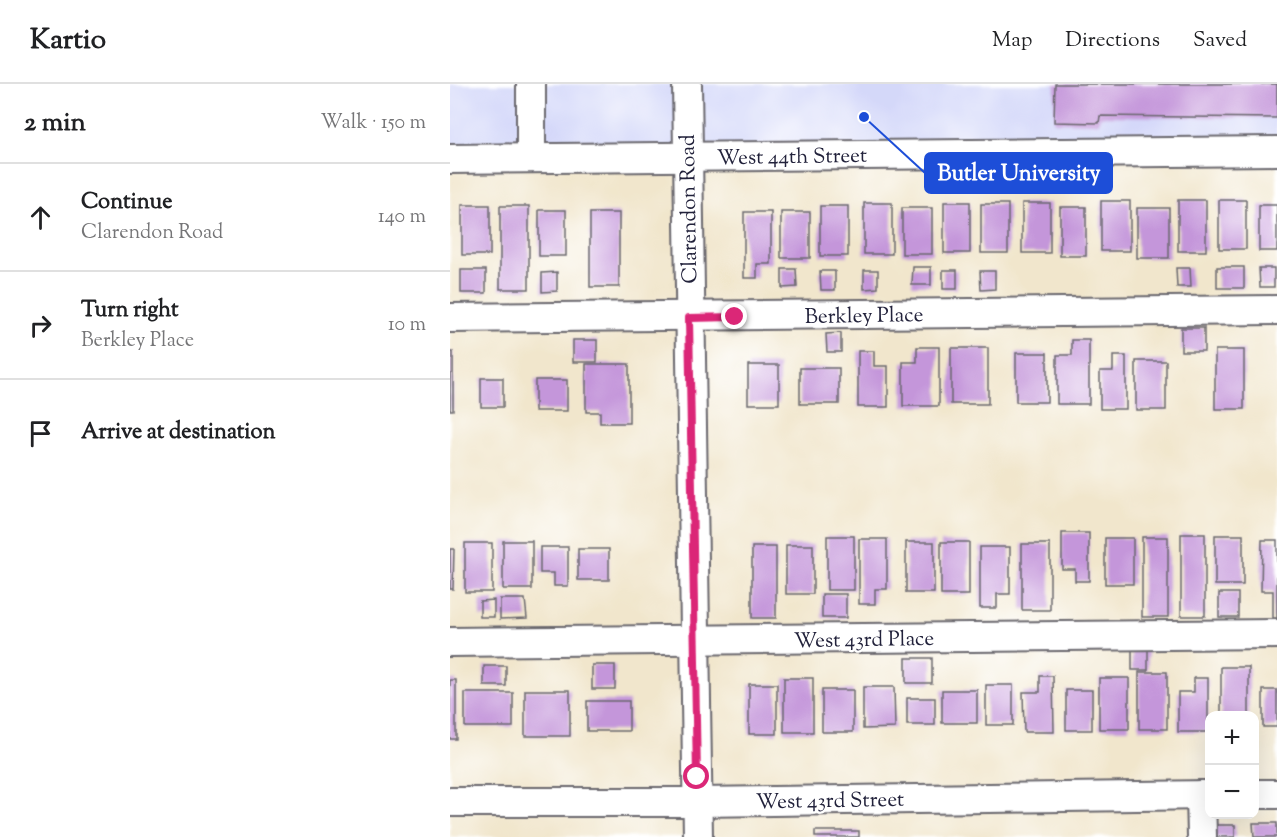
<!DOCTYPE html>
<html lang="en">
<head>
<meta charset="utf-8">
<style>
	:root { --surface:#fff; --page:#f2f2f2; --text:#202124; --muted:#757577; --line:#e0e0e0 }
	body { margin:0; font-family:"Sorts Mill Goudy",serif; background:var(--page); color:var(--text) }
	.controls { position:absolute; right:18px; bottom:18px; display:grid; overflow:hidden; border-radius:12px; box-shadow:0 6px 24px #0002 }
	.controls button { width:54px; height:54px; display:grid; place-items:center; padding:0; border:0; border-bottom:2px solid var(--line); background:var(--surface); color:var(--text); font:30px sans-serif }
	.stop { position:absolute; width:18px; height:18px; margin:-14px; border:4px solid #db2777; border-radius:50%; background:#fff }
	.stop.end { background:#db2777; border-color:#fff; box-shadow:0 2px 6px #0008 }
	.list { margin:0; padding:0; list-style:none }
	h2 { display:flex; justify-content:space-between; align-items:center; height:78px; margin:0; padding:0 24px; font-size:26px }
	h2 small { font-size:20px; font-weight:400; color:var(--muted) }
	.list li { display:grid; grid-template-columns:39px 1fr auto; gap:18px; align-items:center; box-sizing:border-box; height:108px; padding:0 24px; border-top:2px solid var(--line) }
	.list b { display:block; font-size:22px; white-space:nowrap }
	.list p { margin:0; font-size:20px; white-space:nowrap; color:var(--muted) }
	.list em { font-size:20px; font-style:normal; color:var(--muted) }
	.icon { flex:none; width:33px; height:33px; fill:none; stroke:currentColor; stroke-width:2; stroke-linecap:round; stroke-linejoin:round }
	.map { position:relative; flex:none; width:827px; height:753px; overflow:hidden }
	header { display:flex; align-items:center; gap:36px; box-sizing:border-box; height:84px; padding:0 30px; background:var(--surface); border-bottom:2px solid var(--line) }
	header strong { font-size:28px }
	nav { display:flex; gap:33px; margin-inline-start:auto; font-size:21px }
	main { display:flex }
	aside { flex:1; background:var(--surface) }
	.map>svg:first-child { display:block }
	.built { fill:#d4d8f9 }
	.building { fill:#c496da }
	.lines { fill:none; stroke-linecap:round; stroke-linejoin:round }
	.minor-casing { stroke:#6a676e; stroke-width:32 }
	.minor { stroke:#fff; stroke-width:28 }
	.route { stroke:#db2777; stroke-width:8 }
	.labels { text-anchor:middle; stroke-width:4.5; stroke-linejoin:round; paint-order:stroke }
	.street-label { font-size:21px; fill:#22223b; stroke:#fff }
	.leader { fill:none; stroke:#1d4ed8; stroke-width:2 }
	.callout-dot { fill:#1d4ed8; stroke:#fff; stroke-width:2 }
	.callout { fill:#1d4ed8; stroke:#1d4ed8; stroke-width:2 }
	.callout-label { font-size:22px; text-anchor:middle; font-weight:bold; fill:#fff }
</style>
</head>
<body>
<header>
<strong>Kartio</strong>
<nav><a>Map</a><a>Directions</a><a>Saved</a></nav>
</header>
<main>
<aside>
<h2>2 min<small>Walk · 150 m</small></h2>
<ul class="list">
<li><svg class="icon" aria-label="ahead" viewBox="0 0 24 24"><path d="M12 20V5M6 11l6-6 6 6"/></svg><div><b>Continue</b><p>Clarendon Road</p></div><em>140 m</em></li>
<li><svg class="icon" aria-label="right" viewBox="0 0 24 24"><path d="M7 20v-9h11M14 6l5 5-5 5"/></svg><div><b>Turn right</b><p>Berkley Place</p></div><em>10 m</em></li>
<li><svg class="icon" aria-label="arrive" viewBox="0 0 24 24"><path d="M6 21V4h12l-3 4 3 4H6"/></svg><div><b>Arrive at destination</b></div></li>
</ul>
</aside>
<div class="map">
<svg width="827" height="753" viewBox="0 0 827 753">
	<rect width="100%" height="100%" fill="#fff"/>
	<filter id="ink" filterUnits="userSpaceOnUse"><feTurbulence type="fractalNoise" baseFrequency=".0167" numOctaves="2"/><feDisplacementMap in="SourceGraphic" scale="12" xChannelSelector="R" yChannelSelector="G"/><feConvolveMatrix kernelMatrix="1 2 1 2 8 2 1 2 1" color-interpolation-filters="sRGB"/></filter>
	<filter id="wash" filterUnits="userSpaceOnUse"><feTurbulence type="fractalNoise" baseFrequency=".008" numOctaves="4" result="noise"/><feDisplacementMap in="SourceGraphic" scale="24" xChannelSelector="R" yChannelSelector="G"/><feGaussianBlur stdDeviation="1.35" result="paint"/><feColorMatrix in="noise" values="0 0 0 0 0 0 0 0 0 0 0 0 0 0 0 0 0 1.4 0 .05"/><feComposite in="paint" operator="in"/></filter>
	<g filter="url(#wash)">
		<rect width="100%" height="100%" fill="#f1e6cc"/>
		<polygon class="built" points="0,0 827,0 827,68 0,69"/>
		<g id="blocks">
			<g class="building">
				<polygon points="605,0 827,0 827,34 650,32 649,39 604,38"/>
				<rect x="728" y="116" width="28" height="51"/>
				<rect x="769" y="116" width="27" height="49"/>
				<rect x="651" y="117" width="29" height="50"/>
				<rect x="494" y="118" width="26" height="51"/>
				<rect x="414" y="119" width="28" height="51"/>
				<rect x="572" y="119" width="28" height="50"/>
				<rect x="531" y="120" width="27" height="49"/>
				<rect x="12" y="121" width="28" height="50"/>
				<rect x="809" y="121" width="18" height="46"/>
				<rect x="50" y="122" width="29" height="83"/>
				<rect x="370" y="122" width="28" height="50"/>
				<rect x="610" y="123" width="26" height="49"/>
				<rect x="452" y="124" width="30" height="46"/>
				<rect x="687" y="124" width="32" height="50"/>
				<rect x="89" y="126" width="27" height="46"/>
				<polygon points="294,128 321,128 321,180 307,180 307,194 294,194"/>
				<rect x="331" y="128" width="29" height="46"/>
				<rect x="140" y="129" width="29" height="74"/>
				<polygon points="463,183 481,183 481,201 462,201"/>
				<rect x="767" y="183" width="27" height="21"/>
				<polygon points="726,184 740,184 741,203 727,203"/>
				<polygon points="809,184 824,184 824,203 810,203"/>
				<polygon points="332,185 346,185 347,203 332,204"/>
				<rect x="11" y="186" width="25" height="23"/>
				<polygon points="414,186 428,186 428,204 414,205"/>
				<rect x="493" y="186" width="14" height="19"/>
				<polygon points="370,187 385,187 385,206 371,206"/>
				<polygon points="530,187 545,187 545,205 531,206"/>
				<polygon points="107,188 107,207 92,208 92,189"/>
				<rect x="731" y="244" width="23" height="23"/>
				<polygon points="391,249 391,268 377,268 376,250"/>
				<rect x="123" y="256" width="24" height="22"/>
				<polygon points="622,256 639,256 639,320 607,320 607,271 622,271"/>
				<polygon points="467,263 489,263 489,322 453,322 453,278 467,278"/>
				<rect x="501" y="264" width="37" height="56"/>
				<rect x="765" y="266" width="29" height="59"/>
				<polygon points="408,267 424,267 424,282 438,282 438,323 408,323"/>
				<rect x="0" y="268" width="3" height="58"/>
				<rect x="566" y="269" width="31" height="49"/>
				<polygon points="663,272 676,272 676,325 650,325 650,287 663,287"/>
				<rect x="686" y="277" width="30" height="49"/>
				<polygon points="136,280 179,280 179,339 150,339 150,328 136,328"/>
				<rect x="298" y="281" width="31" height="39"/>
				<rect x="350" y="284" width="39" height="36"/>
				<rect x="31" y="294" width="22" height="29"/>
				<rect x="85" y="296" width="32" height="31"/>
				<polygon points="612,449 639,449 639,497 625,497 625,485 612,485"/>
				<rect x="731" y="450" width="24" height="82"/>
				<rect x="765" y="451" width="28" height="50"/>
				<rect x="377" y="452" width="27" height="54"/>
				<rect x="692" y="453" width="26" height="80"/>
				<rect x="655" y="454" width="28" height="46"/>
				<polygon points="409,455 437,455 437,505 425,505 425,520 409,520"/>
				<polygon points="812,456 827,456 827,534 823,534 823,507 811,507"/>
				<rect x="53" y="457" width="29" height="48"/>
				<rect x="456" y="458" width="28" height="51"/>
				<rect x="491" y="458" width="28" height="53"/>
				<rect x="15" y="459" width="27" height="49"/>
				<rect x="572" y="460" width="28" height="66"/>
				<rect x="336" y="461" width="27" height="49"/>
				<polygon points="90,463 118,463 118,502 104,502 104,489 90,489"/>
				<rect x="302" y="463" width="24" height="71"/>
				<polygon points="530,463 560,463 560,510 547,510 547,524 530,524"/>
				<polygon points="0,465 4,465 3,505 0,505"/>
				<rect x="128" y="465" width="31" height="31"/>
				<rect x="769" y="509" width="19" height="24"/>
				<rect x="372" y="510" width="24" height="24"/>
				<polygon points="50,515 75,515 77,534 50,535"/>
				<polygon points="44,516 44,533 30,533 30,517"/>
				<rect x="682" y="566" width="16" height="20"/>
				<rect x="456" y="574" width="26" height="25"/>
				<rect x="142" y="581" width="23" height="24"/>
				<rect x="34" y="582" width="22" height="20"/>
				<rect x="771" y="583" width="28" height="49"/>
				<rect x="689" y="588" width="28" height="57"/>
				<polygon points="590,592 603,592 604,648 574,648 573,608 590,608"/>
				<rect x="334" y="594" width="29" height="54"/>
				<rect x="649" y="594" width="30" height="51"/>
				<polygon points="744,594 758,594 758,648 728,648 728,608 744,608"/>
				<rect x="0" y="596" width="6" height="59"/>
				<rect x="299" y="600" width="28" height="50"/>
				<rect x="536" y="601" width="27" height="40"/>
				<polygon points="413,603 444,603 445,644 413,645"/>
				<rect x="75" y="606" width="45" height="46"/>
				<rect x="372" y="606" width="31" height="42"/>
				<rect x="492" y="606" width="35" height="33"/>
				<rect x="616" y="606" width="26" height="40"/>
				<rect x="813" y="606" width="14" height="37"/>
				<rect x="15" y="609" width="48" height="34"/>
				<rect x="457" y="614" width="28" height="27"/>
				<rect x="137" y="617" width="42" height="30"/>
				<polygon points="803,739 827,739 827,753 804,753"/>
				<rect x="764" y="741" width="21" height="12"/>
				<rect x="365" y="747" width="44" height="6"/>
			</g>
		</g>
	</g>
	<g filter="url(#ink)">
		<use href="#blocks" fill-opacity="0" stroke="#6a676e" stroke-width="1.5"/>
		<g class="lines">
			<defs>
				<g id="minor">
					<polyline points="81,0 81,74"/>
					<polyline points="237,0 248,753"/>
					<polyline points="0,75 827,67"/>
					<polyline points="0,234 827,226"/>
					<polyline points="0,558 827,550"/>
					<polyline points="804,710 827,710"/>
					<polyline points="751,711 752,753"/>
					<polyline points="0,718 248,718 760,711"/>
				</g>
			</defs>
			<use href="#minor" class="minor-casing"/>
			<use href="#minor" class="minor"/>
		</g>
	</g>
	<g class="lines" filter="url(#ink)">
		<polyline class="route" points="247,693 239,234 285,233"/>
	</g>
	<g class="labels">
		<g class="street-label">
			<text transform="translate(342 72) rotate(-1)" y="7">West 44th Street</text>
			<text transform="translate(238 125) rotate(-91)" y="7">Clarendon Road</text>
			<text transform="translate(414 231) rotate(-1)" y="7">Berkley Place</text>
			<text transform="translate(414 555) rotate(-1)" y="7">West 43rd Place</text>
			<text transform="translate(380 716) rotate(-1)" y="7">West 43rd Street</text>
		</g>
	</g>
	<path class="leader" d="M414 33L475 89"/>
	<circle class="callout-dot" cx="414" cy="33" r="6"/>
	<rect class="callout" x="475" y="69" width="187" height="40" rx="6"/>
	<g class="callout-label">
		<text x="569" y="96">Butler University</text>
	</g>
</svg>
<div class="controls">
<button>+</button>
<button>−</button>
</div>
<div class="stop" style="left:247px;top:693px"></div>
<div class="stop end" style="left:285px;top:233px"></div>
</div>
</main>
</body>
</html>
